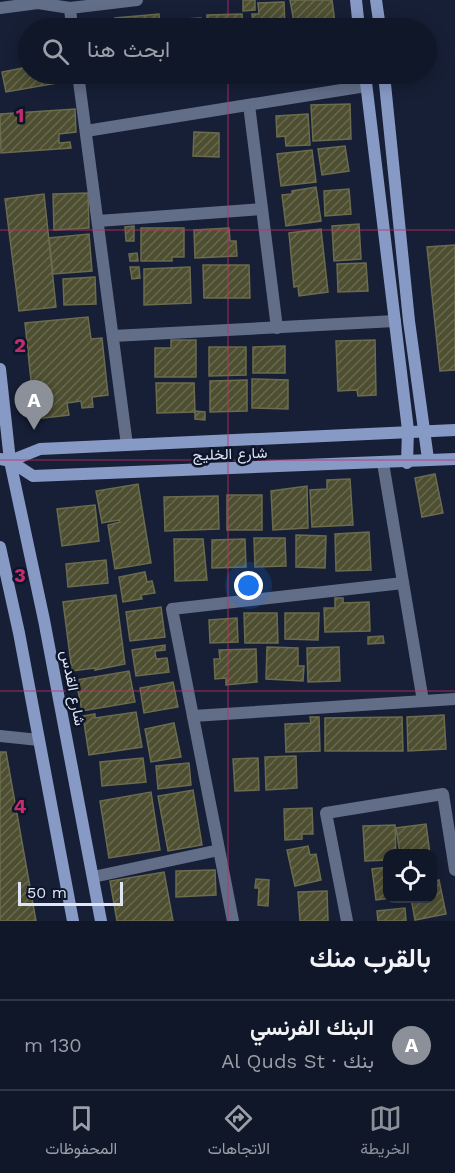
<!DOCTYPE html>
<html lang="ar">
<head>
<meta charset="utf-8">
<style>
	:root { --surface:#101728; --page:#1e2434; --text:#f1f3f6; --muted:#9c9fa8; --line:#303645; --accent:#8c9099 }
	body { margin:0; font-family:"Work Sans",Vazirmatn,sans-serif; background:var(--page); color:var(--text); direction:rtl }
	.controls { position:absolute; right:18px; bottom:18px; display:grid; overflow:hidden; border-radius:12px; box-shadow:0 3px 15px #0003 }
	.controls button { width:54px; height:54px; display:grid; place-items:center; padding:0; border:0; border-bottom:2px solid var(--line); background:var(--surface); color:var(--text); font:30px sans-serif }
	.scale { position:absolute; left:18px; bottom:15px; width:105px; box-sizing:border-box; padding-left:6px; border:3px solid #dfe5f5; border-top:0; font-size:16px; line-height:21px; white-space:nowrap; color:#dfe5f5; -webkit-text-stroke:4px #0d152b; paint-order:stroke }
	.you { position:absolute; left:249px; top:586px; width:21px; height:21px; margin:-15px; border:4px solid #fff; border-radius:50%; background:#1a73e8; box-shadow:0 0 0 9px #1a73e833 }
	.badge { display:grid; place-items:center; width:39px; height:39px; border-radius:50%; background:var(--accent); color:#fff; font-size:20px; font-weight:700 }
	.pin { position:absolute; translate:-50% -50px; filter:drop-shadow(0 2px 3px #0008) }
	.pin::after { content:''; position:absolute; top:32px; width:21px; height:18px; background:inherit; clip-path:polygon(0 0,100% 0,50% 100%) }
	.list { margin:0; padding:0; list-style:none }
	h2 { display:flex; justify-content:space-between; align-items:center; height:78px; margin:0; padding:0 24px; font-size:26px }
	h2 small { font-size:20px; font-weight:400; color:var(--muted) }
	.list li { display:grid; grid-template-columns:39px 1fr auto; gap:18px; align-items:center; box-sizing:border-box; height:90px; padding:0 24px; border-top:2px solid var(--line) }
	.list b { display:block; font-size:22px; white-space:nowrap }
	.list p { margin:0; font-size:20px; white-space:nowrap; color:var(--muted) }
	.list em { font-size:20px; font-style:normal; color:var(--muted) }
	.icon { flex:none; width:33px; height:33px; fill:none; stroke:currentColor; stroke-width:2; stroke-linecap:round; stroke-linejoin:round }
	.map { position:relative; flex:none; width:455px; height:921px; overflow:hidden; direction:ltr }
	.search { position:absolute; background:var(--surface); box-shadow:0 3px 15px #0003; left:18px; right:18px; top:18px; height:66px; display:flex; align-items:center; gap:15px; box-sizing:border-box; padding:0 21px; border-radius:33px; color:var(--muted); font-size:22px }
	.sheet { height:168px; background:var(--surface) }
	nav { display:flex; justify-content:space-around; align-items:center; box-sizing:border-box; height:84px; border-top:2px solid var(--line); background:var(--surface); font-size:16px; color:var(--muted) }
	nav a { display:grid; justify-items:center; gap:3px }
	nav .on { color:var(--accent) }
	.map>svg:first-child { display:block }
	.building { fill:url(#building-hatch); stroke:#6b6c4d; stroke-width:1.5 }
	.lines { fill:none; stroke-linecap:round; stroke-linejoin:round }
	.street { stroke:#626d88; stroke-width:12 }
	.secondary { stroke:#8799c5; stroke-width:12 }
	.grid { fill:none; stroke:#c52c6a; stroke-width:1.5; stroke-opacity:0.55 }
	.labels { text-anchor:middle; stroke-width:5; stroke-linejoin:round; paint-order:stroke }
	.street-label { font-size:15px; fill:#dfe5f5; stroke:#0d152b }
	.grid-label { font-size:20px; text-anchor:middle; font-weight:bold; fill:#c52c6a; stroke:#0d152b; stroke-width:5; stroke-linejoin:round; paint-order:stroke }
</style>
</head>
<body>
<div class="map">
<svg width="455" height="921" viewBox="0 0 455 921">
	<defs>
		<pattern id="building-hatch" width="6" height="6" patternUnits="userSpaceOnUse" patternTransform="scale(1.5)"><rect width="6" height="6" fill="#4e4f31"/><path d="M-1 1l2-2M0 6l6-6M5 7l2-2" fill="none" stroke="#67684f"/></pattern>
	</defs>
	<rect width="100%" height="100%" fill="#161f36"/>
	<g class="building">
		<polygon points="243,0 255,0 255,10 243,11"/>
		<polygon points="290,0 332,0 335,23 295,28"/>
		<polygon points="284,2 285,28 253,28 252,14 259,14 258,3"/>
		<polygon points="159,14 160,28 116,28 115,18"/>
		<polygon points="242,14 243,28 207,28 207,15"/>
		<polygon points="201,18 201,28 166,28 166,20"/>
		<polygon points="28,67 28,74 57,74 58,83 6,92 2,72"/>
		<polygon points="164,74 172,74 174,82 166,83"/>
		<polygon points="350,104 351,139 313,141 311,105"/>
		<polygon points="75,109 76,132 59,134 59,143 70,142 71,148 1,153 0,114"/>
		<polygon points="308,114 310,145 286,146 285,136 277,137 276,116"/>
		<polygon points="194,132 219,133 219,157 193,156"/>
		<polygon points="345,146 349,171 322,175 318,149"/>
		<polygon points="312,150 316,182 281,186 277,154"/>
		<polygon points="316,187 321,221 286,226 282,195 292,194 292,191"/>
		<polygon points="349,189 351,214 325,216 324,191"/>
		<polygon points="88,193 89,228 54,230 53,194"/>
		<polygon points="44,194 56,307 19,311 5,199"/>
		<polygon points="359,224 361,259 334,261 332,226"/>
		<polygon points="134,226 134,241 126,241 125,227"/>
		<polygon points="141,228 184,228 184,257 172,257 172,261 141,261"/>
		<polygon points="229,228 230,241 236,241 237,256 195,258 194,230"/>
		<polygon points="321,229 328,292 299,296 298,286 294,287 289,233"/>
		<polygon points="89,234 92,271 53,274 49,238"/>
		<polygon points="455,245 455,370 440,371 427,247"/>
		<polygon points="137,253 138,261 130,261 129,254"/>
		<polygon points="366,263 368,291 338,292 337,264"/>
		<polygon points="203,265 249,265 250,298 204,298"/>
		<polygon points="130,267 139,267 140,278 132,279"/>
		<polygon points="190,267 191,303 144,305 144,269"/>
		<polygon points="95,277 96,304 64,305 63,279"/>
		<polygon points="88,317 91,339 102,338 108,395 92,397 93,407 82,408 81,401 67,403 69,415 35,419 25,323"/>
		<polygon points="171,340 196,340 196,377 155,377 155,348 171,348"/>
		<polygon points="375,340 376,395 358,396 357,390 338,391 336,341"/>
		<polygon points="285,346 285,373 253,373 253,347"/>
		<polygon points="209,347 246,347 246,375 209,376"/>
		<polygon points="252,379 288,380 288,409 252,408"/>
		<polygon points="247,380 247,411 210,412 210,381"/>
		<polygon points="156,383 194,383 195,412 157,413"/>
		<polygon points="195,411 205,412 205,420 195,419"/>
		<polygon points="435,474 443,513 422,517 415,478"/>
		<polygon points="350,479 353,525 312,527 310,490 327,489 327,480"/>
		<polygon points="138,484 151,563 115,569 108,525 120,522 119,520 102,523 96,491"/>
		<polygon points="307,486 308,528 273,530 271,491"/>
		<rect x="227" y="495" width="35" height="35"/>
		<polygon points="218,496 219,529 165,531 164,497"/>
		<polygon points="95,505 99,541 62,546 57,509"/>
		<polygon points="369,532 371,570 336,571 335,534"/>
		<polygon points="296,535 326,536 325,568 296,567"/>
		<polygon points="254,538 285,538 286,566 255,567"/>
		<polygon points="174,539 203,539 207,580 175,581"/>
		<polygon points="245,539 246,567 212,568 212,540"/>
		<polygon points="106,560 108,583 68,587 66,564"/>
		<polygon points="145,572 147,582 152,581 155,593 141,595 142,599 123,602 119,577"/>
		<polygon points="116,595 125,664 95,670 95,668 72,671 63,602"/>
		<polygon points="335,598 343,598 343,603 369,602 370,631 325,632 324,608 335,608"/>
		<polygon points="161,607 165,637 130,641 126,612"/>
		<polygon points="244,613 277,613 278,643 245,643"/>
		<polygon points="285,613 319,613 318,640 285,639"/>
		<polygon points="237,618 238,642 210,643 209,620"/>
		<polygon points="383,636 384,643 368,644 368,637"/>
		<polygon points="165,645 165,650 155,651 156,659 167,658 169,672 136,676 132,650"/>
		<polygon points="267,647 298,648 298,666 304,666 303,681 266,679"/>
		<polygon points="339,647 340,681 308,682 307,648"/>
		<polygon points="256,649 257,682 226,685 226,678 215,679 214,659 220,659 219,650"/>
		<polygon points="129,671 135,702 82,711 76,680"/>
		<polygon points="173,682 178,707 144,713 140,688"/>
		<polygon points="136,712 142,747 89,755 83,716 95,714 95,718"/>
		<polygon points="444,715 446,749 408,751 407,717"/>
		<polygon points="310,717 319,717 320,751 286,752 285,724 311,723"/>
		<polygon points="402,717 403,751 325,751 325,718"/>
		<polygon points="174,723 181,757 151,762 145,729"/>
		<polygon points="0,752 6,752 36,921 0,921"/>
		<polygon points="296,756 297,788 266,790 265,757"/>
		<polygon points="143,758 146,782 102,786 100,762"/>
		<polygon points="258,758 259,790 235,791 233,759"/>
		<polygon points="189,763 191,785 158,789 156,766"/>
		<polygon points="193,790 202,845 168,851 158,796"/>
		<polygon points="151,792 160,850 109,858 100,801"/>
		<polygon points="312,808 313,834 302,834 302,839 285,840 284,809"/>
		<polygon points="426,824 430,854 400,854 396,828"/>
		<polygon points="395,825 396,854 388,854 388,860 365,861 363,826"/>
		<polygon points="308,846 310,855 316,854 321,880 295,886 287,850"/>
		<polygon points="388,867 388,898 391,898 376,900 372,869"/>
		<polygon points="215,870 216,895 176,897 176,871"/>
		<polygon points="164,872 173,921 117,921 110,881"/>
		<polygon points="256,879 269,880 268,906 258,905 259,888 255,888"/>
		<polygon points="439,880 446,914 415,920 411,898 432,898 432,882"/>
		<polygon points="327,891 328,921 300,921 298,892"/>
		<polygon points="405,908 406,921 378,921 377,911"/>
	</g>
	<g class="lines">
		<g class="street">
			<polyline points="0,8 38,3 70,8 137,0"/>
			<polyline points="70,8 72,28"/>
			<polyline points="78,74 127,445"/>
			<polyline points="249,105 277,328"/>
			<polyline points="86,131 366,86"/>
			<polyline points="98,221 262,209"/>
			<polyline points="113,336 395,321"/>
			<polyline points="383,463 423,701"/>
			<polyline points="193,716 455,699"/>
			<polyline points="0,736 39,740"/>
			<polyline points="93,877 219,850"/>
			<polyline points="233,921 172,609 403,583"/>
			<polyline points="347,921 326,813 443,794 455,870"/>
		</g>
		<g class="secondary">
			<polyline points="356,0 359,28"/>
			<polyline points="376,0 380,28"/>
			<polyline points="365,74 408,430 407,463"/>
			<polyline points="384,74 409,321 428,459"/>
			<polyline points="0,369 10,461 44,620 101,921"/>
			<polyline points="0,459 10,461 40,449 455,430"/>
			<polyline points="10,461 33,476 455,459"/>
			<polyline points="0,547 19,633 73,921"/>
		</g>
	</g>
	<path class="grid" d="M228 0V28M228 74V921M0 230H455M0 460H455M0 691H455"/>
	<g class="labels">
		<g class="street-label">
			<text transform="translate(230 454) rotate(-2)" y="5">شارع الخليج</text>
			<text transform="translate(73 688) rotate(79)" y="5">شارع القدس</text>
		</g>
	</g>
	<g class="grid-label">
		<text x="20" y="122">1</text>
		<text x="20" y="352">2</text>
		<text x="20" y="582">3</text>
		<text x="20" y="813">4</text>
	</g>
</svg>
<div class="controls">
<button><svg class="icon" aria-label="locate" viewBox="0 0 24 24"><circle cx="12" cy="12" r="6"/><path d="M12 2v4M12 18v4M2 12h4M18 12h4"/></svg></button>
</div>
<div class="scale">50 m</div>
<div class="you"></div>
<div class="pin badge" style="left:34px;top:430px">A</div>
<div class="search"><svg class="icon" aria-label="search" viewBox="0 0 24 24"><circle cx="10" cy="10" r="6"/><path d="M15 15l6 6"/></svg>ابحث هنا</div>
</div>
<section class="sheet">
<h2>بالقرب منك<small></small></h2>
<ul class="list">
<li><span class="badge">A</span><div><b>البنك الفرنسي</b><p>بنك · Al Quds St</p></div><em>130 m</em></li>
</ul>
</section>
<nav>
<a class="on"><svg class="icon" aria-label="map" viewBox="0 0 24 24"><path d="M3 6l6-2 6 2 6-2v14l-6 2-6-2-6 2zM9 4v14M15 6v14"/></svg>الخريطة</a>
<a><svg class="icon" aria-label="directions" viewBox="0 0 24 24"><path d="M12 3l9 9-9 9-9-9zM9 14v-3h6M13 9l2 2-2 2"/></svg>الاتجاهات</a>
<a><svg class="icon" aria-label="saved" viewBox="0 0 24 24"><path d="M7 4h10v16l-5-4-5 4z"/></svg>المحفوظات</a>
</nav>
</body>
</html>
